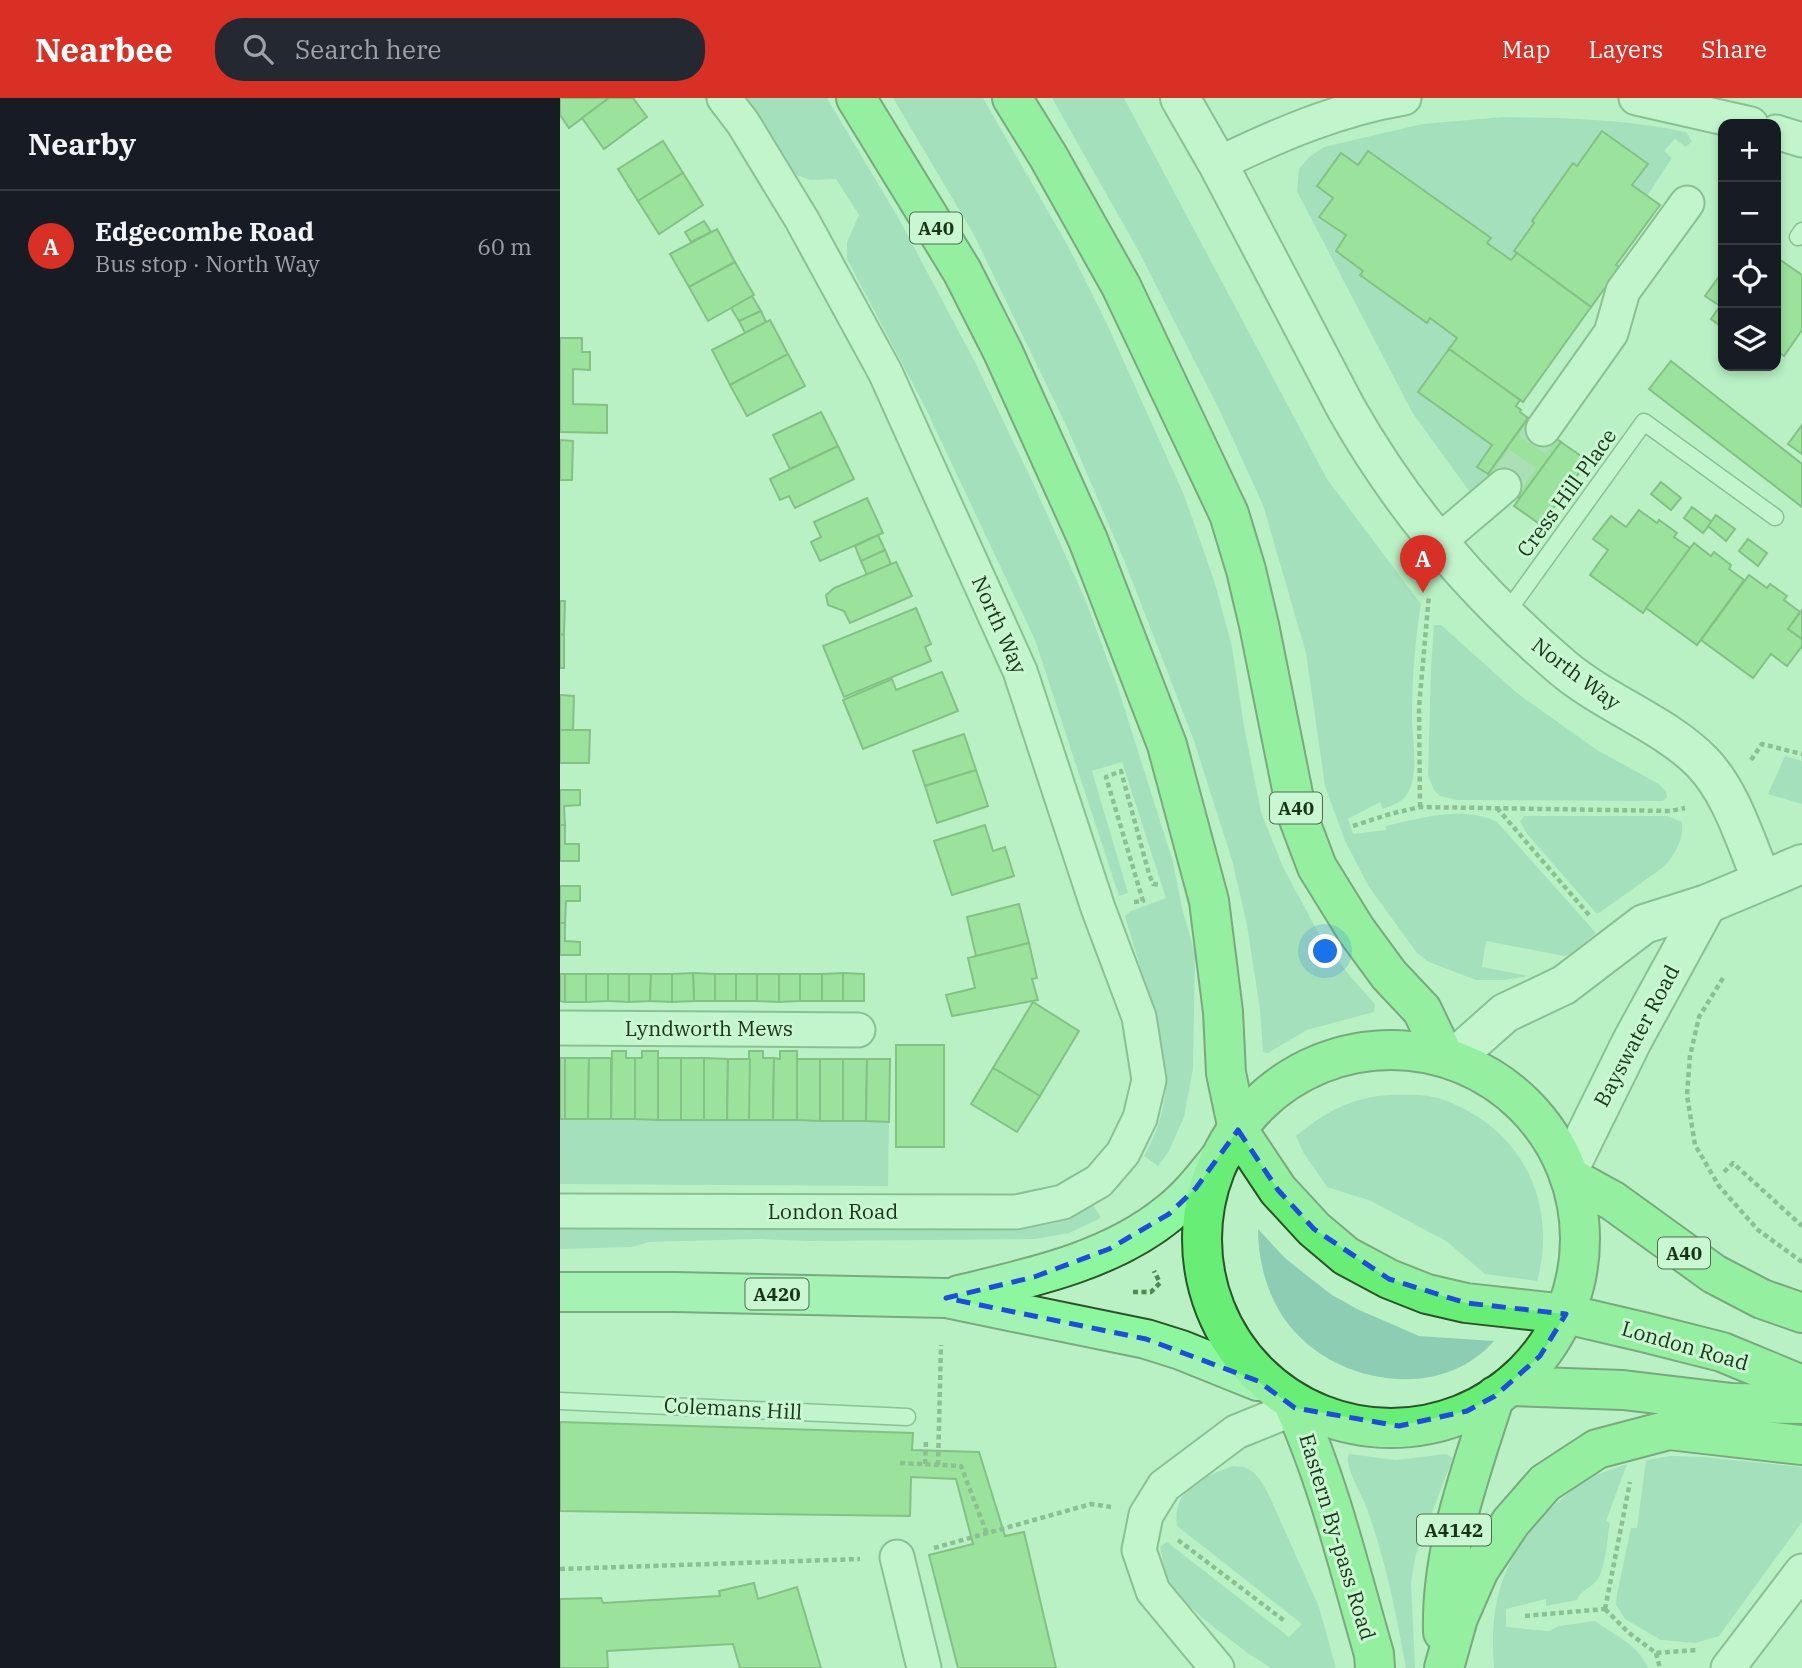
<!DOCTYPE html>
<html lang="en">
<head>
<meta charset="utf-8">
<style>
	:root { --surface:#171b24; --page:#242831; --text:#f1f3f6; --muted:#9ea1a6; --line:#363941; --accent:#d93025 }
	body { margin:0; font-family:"IBM Plex Serif",serif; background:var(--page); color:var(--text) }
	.controls { position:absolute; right:21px; top:21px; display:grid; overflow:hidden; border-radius:14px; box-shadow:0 4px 10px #0003 }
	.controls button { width:63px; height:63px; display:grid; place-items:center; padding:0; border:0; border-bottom:2px solid var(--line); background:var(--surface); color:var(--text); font:35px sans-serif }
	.you { position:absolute; left:766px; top:854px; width:24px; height:24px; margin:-18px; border:5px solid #fff; border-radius:50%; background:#1a73e8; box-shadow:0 0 0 10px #1a73e833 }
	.badge { display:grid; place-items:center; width:46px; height:46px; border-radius:50%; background:var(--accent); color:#fff; font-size:23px; font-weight:700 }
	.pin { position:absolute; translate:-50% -58px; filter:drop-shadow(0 2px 4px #0008) }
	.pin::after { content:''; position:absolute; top:37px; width:24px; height:21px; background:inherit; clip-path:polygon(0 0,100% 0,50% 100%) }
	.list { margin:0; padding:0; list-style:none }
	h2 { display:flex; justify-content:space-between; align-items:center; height:91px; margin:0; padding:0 28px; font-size:30px }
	h2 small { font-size:23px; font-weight:400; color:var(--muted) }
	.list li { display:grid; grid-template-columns:46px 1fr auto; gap:21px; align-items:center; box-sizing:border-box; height:112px; padding:0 28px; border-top:2px solid var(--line) }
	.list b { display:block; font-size:26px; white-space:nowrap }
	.list p { margin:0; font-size:23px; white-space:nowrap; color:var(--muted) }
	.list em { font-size:23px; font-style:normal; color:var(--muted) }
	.icon { flex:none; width:38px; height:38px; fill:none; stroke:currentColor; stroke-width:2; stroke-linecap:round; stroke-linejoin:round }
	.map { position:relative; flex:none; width:1242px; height:1570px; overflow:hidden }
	header { display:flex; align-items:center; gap:42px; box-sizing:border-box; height:98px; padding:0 35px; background:var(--accent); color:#fff }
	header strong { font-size:33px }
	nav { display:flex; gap:38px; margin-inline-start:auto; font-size:24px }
	.search { width:490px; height:63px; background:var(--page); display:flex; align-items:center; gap:18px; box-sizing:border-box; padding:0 24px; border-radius:28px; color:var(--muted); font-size:26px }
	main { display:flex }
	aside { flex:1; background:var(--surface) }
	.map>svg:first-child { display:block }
	.green { fill:#8dcdb4 }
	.building { fill:#76d06d; stroke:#418738; stroke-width:2 }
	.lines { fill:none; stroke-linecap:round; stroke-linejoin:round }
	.minor-tunnel { stroke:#99caa2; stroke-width:33; stroke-dasharray:33 17; stroke-linecap:butt }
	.service-casing { stroke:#538654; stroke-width:19 }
	.minor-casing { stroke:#538654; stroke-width:37 }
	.tertiary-casing { stroke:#538654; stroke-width:42 }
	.primary-casing { stroke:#2a5328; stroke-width:42 }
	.trunk-casing { stroke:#2a5328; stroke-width:42 }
	.path { stroke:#538654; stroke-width:4.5; stroke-dasharray:5 3.5; stroke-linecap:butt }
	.service { stroke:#ccfbd5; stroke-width:16 }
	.minor { stroke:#ccfbd5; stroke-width:33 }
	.tertiary { stroke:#ccfbd5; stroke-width:38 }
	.primary { stroke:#8df7a0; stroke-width:38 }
	.trunk { stroke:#68ee76; stroke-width:38 }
	.marked { fill:none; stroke:#1d4ed8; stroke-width:5; stroke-dasharray:14 9; stroke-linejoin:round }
	.labels { text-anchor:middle; stroke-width:6; stroke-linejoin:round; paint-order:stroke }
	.shield { fill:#c9f7d2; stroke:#4e6e50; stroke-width:2 }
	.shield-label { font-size:19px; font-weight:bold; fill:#1a3419 }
	.street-label { font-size:21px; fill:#1a3419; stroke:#c9f7d2 }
</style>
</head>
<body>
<header>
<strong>Nearbee</strong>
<div class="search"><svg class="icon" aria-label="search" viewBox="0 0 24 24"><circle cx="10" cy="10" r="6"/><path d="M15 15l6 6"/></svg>Search here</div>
<nav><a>Map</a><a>Layers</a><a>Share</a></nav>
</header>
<main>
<aside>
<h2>Nearby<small></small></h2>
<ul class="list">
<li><span class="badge">A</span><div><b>Edgecombe Road</b><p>Bus stop · North Way</p></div><em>60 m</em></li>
</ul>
</aside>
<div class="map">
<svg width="1242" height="1570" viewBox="0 0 1242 1570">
	<rect width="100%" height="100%" fill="#b9f0c4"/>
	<g class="green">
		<path d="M185 0H267L339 121 415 264 473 385 525 501 558 590 613 764 622 810 635 856 633 971 624 1019 609 1053 598 1068 584 1058C595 1039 602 1019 605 997 610 951 578 865 565 818L571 813 606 800 562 664 532 673 568 795 559 798 475 542 365 309 287 161V144L299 117 276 81 250 82 236 77Z"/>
		<polygon points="333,0 423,0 508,148 547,226 624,397 654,482 672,549 684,628 701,714 723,769 761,840 790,878 815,906 814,914 747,932 708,955 703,954 700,912 687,827 672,762 633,640 566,467 507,329 413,135"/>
		<path d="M492 0H564L767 381 861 506C855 542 852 582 852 619 852 641 859 672 849 693 843 704 833 707 823 711L820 704 788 721 793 736 826 732V728C859 720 905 707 937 724L1036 835 1012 855 1004 858 926 843 922 869 969 878 944 882H916L869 864 857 855 809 789 785 743 765 688 746 555 703 407 660 313 578 152Z"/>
		<path d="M943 19C1005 20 1065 21 1126 34L1132 43 1126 49 1115 41 1104 53 1112 60 1087 98 1072 87 1088 66 1042 33 1017 68 1013 65 972 122 974 125 954 153 957 155 951 162 927 145 930 140 809 53 798 67 781 55 757 88 773 100 760 119 786 137 776 153 803 173 801 178 867 225 870 220 897 240 858 294 932 347 917 369 931 378 916 391 909 393 852 314 741 101 737 93 739 71 748 60 764 49 862 26Z"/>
		<polygon points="874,527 881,527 957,595 1037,652 1099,686 1106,694 1107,699 1103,703 897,702 880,698 874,692 868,678 871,570"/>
		<polygon points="1225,658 1242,663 1242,706 1208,696"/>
		<path d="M964 718H1107L1122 724C1124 741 1116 754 1105 768L1039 815H1036L967 736 960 723Z"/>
		<path d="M830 997C844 997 859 996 873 999 885 1001 897 1007 908 1013 970 1046 996 1116 977 1183L925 1176 886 1143 811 1103 767 1089 743 1054 736 1038C765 1014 792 999 830 997Z"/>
		<polygon points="0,1021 329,1024 328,1088 0,1086"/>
		<path d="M533 1107 541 1119 537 1122 509 1135 475 1141 249 1143 197 1141 89 1144 72 1149 0 1151V1127H461C488 1124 510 1122 533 1107Z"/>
		<path d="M698 1131 725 1160 750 1180 772 1197 797 1211 859 1238 934 1243C881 1304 776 1287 729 1227 708 1201 698 1164 698 1131Z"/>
		<path d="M789 1356 836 1362 886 1356 893 1360 856 1456 851 1484 855 1570H846C836 1516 826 1463 807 1411 803 1398 783 1367 789 1356Z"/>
		<polygon points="1111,1358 1144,1359 1242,1369 1242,1424 1159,1538 1135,1545 1101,1542 1065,1521 1056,1507 1057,1496 1071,1430 1077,1430 1086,1362"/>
		<path d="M1067 1366 1046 1423 1050 1425C1047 1439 1046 1471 1037 1482 1031 1490 1022 1491 1017 1502L986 1508V1501L946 1511V1529L989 1533 999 1528 1035 1523C1055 1538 1078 1546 1088 1570H934C929 1508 941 1462 985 1417 1000 1401 1017 1386 1036 1377 1046 1373 1057 1370 1067 1366Z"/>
		<path d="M673 1368C693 1368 699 1379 708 1395L759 1509 776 1570H711L689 1556 647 1524 608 1488 600 1449 607 1444 729 1539 742 1526 617 1428C612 1391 642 1379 673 1368Z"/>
	</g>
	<g class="building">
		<polygon points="0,0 49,0 9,30 0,17"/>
		<polygon points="49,0 73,0 87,19 44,51 22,20"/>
		<polygon points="1042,33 1088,66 1072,87 1100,107 1056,167 1060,169 1031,209 954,153 974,125 972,123 1013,65 1017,68"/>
		<polygon points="103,43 123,75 78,103 58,71"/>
		<polygon points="808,53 931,140 927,145 951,162 957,155 1031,209 963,304 889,251 897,240 870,220 867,225 800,177 803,173 776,153 786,137 759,119 773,100 757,88 781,55 798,67"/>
		<polygon points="123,75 143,107 99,136 78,103"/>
		<polygon points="144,123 151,134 131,144 125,134"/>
		<polygon points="157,131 175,164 129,189 110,156"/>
		<polygon points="1216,159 1242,177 1242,232 1224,258 1216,252"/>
		<polygon points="175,164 194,197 148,223 129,189"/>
		<polygon points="1163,173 1163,230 1151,221 1160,208 1145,198"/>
		<polygon points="192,198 201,213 179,223 171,210"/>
		<polygon points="201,213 206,224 185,235 179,223"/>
		<polygon points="210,222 228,256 170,287 152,252"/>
		<polygon points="0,240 22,240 22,254 30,254 30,272 13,271 13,306 47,307 47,335 0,334"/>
		<polygon points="889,251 960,302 956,308 961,312 960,314 968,320 928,376 917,369 932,347 858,294"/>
		<polygon points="228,256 245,288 187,318 170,287"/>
		<polygon points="1111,263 1242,366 1242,409 1089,291"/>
		<polygon points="261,314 278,348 230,371 213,337"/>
		<polygon points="968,320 1001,344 960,400 928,376"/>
		<polygon points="1242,327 1242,356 1228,346"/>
		<polygon points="0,342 13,343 12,382 0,382"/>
		<polygon points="1001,344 1028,363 981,427 954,408"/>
		<polygon points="278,348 294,381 235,410 229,398 220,402 210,381"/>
		<polygon points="1101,384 1121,400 1111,412 1091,396"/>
		<polygon points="307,400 323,435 260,463 251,444 261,439 254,424"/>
		<polygon points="1132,409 1152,424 1143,435 1124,420"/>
		<polygon points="1079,412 1097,425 1099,422 1117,435 1114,439 1130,450 1083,515 1030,477 1048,452 1033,441 1051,418 1066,429"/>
		<polygon points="1156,417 1175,431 1166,443 1148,428"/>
		<polygon points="318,437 325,452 301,463 295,448"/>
		<polygon points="1188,441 1207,455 1198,468 1179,453"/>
		<polygon points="1134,445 1151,458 1154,454 1171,467 1169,471 1184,482 1137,547 1086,510"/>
		<polygon points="325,452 331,466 307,477 301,463"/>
		<polygon points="336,464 352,498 290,525 284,513 268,507 266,497 274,490"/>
		<polygon points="1189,477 1207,490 1210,486 1227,498 1224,502 1240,514 1228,531 1242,541 1242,548 1227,568 1211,556 1193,580 1141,542"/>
		<polygon points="0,503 5,503 4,537 0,536"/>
		<polygon points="356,510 371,546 365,549 371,563 284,599 263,548"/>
		<polygon points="1242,512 1242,541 1228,531"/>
		<polygon points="0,536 4,537 4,570 0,570"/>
		<polygon points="382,574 398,613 303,651 283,602 332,581 336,592"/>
		<polygon points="0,597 14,598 13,632 0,632"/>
		<polygon points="0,632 30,632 29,665 0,665"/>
		<polygon points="404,636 416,672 365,688 353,653"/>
		<polygon points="416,672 428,708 377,725 365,688"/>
		<polygon points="0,692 20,692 20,707 4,708 5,727 0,727"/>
		<polygon points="0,727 5,727 5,746 19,746 19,763 0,763"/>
		<polygon points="425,727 433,753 445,749 454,778 392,797 374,743"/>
		<polygon points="0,788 20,788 20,803 6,803 5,825 0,825"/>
		<polygon points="459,806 469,845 416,858 407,819"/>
		<polygon points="0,825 5,825 5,843 20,844 20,857 0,857"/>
		<polygon points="469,845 477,880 472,881 478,902 392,918 386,897 415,890 408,860"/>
		<polygon points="133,875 155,876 155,903 134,903"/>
		<polygon points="133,875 134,903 112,904 112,876"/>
		<polygon points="283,875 304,876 304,903 283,903"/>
		<polygon points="283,875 283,903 262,903 262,876"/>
		<polygon points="0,876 5,876 5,904 0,903"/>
		<rect x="5" y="876" width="21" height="28"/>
		<polygon points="26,876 48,876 48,903 26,904"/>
		<polygon points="48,876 69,876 69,904 48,903"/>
		<polygon points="69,876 91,876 90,903 69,904"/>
		<polygon points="91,876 112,876 112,904 90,903"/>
		<rect x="155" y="876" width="21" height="27"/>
		<rect x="176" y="876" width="21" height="27"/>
		<polygon points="197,876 219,876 219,904 197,903"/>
		<polygon points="219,876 240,876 240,903 219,904"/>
		<rect x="240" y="876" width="22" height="27"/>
		<polygon points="473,904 519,933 480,998 433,970"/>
		<rect x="336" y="947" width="48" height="102"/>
		<polygon points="52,953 66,953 66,960 75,960 75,1021 51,1021"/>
		<polygon points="82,953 98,953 98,1022 75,1021 75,960 82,960"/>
		<polygon points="189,953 203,953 203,960 214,960 213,1022 189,1022"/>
		<polygon points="220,953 237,953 237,1022 213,1022 214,960 220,961"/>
		<rect x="0" y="960" width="5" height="61"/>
		<polygon points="5,960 29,960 28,1021 5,1021"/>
		<polygon points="29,960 51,960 51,1021 28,1021"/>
		<rect x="98" y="960" width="23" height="62"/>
		<rect x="121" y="960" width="23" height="62"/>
		<polygon points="144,960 168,961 167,1022 144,1022"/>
		<polygon points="168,961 190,961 189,1022 167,1022"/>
		<polygon points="237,961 260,961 260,1023 237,1022"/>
		<rect x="260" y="961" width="23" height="62"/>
		<polygon points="283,961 307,961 306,1023 283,1023"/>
		<polygon points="307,961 330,961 329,1024 306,1023"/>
		<polygon points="433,970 480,998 457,1034 411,1006"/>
		<polygon points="0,1324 353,1335 352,1352 419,1354 445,1438 464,1434 496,1570 398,1570 369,1457 413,1446 396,1381 351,1379 350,1418 0,1413"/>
		<polygon points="194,1485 198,1501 237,1489 261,1570 180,1570 173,1546 47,1553 48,1570 0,1570 0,1501 41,1500 43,1505 160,1498 159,1493"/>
	</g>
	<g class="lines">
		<polyline class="minor-tunnel" points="944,388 983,331"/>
		<defs>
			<g id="service">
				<polyline points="1238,139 1242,133"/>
				<polyline points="945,517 1084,324 1215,419"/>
				<polyline points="0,1303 347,1319"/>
			</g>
			<g id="minor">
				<polyline points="1076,0 1191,26"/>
				<polyline points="1216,34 1242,42"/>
				<path d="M658 66C718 37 778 11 844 0"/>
				<polyline points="983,331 1051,235 1063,193 1127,105"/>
				<polyline points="877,445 944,388"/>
				<polyline points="0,930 298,932"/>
				<polyline points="0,1113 456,1114 503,1104 539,1083 563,1055 580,1020 589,982 579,919 538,810 460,573 325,274 242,122 183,25 164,0"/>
				<polyline points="337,1459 364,1570"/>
				<polyline points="657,1570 593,1493 579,1452 586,1417 604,1388 676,1334 735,1310"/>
				<polyline points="1168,1570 1242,1473"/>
			</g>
			<g id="tertiary">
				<path d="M620 0 658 66 786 310C843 411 914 494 1002 569 1044 605 1105 626 1142 664 1172 695 1185 743 1202 782"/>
				<polyline points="893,961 945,915 1004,887 1084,826 1147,806 1242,766"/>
				<polyline points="1009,1071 1072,943 1147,806"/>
			</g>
			<g id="primary">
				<polyline points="0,1194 115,1194 386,1200 586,1241 621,1252 698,1283"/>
				<path d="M399 1197C470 1180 551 1163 609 1115 631 1098 647 1076 664 1055"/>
			</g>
			<g id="trunk">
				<polyline points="296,0 402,173 443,254 528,442 607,647 649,803 663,914 666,975 678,1032 718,1092 754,1131 786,1158 829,1181 867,1196 906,1205 1006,1216 1083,1234 1162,1254 1242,1287"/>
				<polyline points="452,0 488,58 561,188 669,416 686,472 699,527 737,716 757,769 796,832 829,877 862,912 884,958"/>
				<circle cx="831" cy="1141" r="189"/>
				<polyline points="1013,1081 1053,1103 1154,1176 1202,1201 1242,1215"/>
				<polyline points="950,1288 1063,1292 1172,1305 1242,1306"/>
				<path d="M735 1310C770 1388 790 1474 814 1556L815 1570"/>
				<path d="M883 1534C881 1452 910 1376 935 1298"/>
				<polyline points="884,1570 898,1520 919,1472 951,1424 985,1385 1037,1351 1109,1332 1242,1347"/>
			</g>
		</defs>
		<use href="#service" class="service-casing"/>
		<use href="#minor" class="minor-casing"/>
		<use href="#tertiary" class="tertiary-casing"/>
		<use href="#primary" class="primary-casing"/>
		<use href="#trunk" class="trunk-casing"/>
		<g class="path">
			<polyline points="1191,662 1202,646 1242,656"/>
			<polyline points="860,709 859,609 869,497"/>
			<polyline points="937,710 1029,817"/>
			<polyline points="793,728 830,716 860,709 1110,713 1125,710"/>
			<polyline points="574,804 583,803 546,679 561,673 589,776 593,786 601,787"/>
			<polyline points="1163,880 1139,919 1130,958 1127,997 1135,1047 1159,1088 1198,1132 1242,1164"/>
			<polyline points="1164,1074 1173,1065 1242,1128"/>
			<polyline points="573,1194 591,1194 600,1185 594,1173"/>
			<polyline points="340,1365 401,1368 427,1436"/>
			<polyline points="365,1366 366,1342"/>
			<polyline points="378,1367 381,1247"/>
			<polyline points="618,1442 726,1524"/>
			<polyline points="374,1450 531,1406 551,1409"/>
			<polyline points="0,1471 300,1461"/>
			<polyline points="1045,1511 1069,1535 1096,1555 1137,1552"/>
			<polyline points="1045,1511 1070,1384"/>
			<polyline points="965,1518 1045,1511"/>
			<polyline points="1096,1555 1100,1570"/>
		</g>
		<use href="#service" class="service"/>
		<use href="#minor" class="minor"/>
		<use href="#tertiary" class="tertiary"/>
		<use href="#primary" class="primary"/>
		<use href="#trunk" class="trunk"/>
	</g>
	<path d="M0 0H1242V1570H0ZM678 1032 718 1092 754 1131 829 1181 906 1205 1006 1216 980 1258 935 1298 907 1313 839 1328 735 1310 698 1283 586 1241 386 1200 474 1179 549 1151 609 1116 636 1090Z" fill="#b9f0c4" fill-opacity=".55" fill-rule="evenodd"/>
	<path class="marked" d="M678 1032 718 1092 754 1131 829 1181 906 1205 1006 1216 980 1258 935 1298 907 1313 839 1328 735 1310 698 1283 586 1241 386 1200 474 1179 549 1151 609 1116 636 1090Z"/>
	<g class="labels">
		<g class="shield">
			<rect x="350" y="114.5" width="52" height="31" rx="5"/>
			<rect x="710" y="694.5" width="52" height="31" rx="5"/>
			<rect x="1098" y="1139.5" width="52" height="31" rx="5"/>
			<rect x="185.5" y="1180.5" width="63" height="31" rx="5"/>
			<rect x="857" y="1416.5" width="74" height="31" rx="5"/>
		</g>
		<g class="shield-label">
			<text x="376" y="137">A40</text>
			<text x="736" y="717">A40</text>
			<text x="1124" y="1162">A40</text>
			<text x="217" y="1203">A420</text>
			<text x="894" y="1439">A4142</text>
		</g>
		<g class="street-label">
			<text transform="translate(1007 395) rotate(-54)" y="7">Cress Hill Place</text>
			<text transform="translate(439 527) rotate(66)" y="7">North Way</text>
			<text transform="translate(1016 576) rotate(37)" y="7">North Way</text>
			<text x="149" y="938">Lyndworth Mews</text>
			<text transform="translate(1077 938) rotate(-62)" y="7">Bayswater Road</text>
			<text x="273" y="1121">London Road</text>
			<text transform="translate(1125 1248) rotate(16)" y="7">London Road</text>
			<text transform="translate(173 1311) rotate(3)" y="7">Colemans Hill</text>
			<text transform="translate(777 1439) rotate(73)" y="7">Eastern By-pass Road</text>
		</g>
	</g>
</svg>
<div class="controls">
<button>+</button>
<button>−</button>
<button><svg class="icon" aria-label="locate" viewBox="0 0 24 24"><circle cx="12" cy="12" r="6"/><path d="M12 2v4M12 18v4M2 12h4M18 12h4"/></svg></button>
<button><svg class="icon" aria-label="layers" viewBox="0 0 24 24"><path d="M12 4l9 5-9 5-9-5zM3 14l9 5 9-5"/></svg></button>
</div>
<div class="you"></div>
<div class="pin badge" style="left:863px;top:495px">A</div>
</div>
</main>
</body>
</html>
